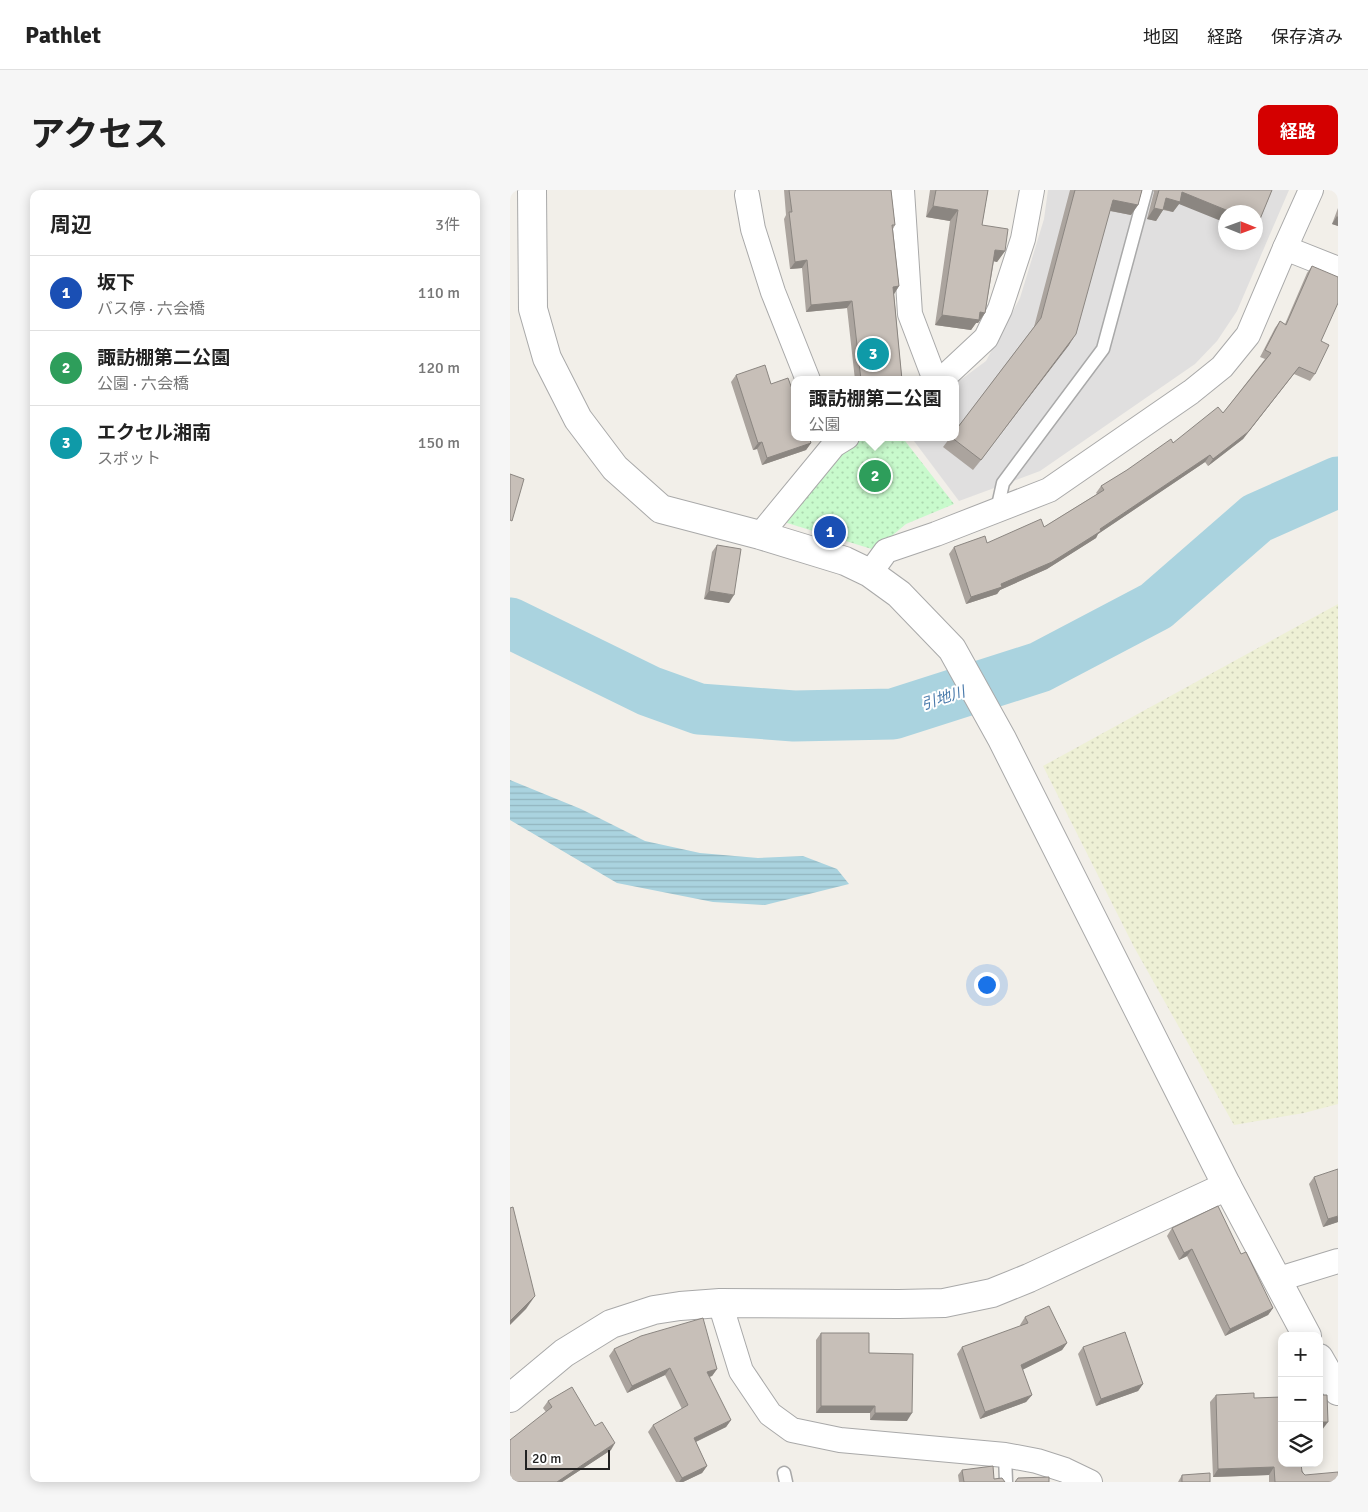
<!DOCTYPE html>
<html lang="ja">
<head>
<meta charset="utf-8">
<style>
	:root { --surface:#fff; --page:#f6f6f6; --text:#222; --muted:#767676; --line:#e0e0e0; --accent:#d40000 }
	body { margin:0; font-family:Signika,"Noto Sans JP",sans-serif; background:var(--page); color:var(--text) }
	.controls { position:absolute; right:15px; bottom:15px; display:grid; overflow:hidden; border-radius:10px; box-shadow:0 2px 12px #0003 }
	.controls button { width:45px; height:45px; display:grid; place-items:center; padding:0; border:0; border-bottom:1px solid var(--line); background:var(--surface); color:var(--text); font:25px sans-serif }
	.compass { position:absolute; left:708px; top:15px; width:45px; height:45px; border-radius:50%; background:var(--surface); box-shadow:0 2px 12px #0003; rotate:91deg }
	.scale { position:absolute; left:15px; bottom:12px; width:85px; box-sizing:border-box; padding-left:5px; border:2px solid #222; border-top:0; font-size:14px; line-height:18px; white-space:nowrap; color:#222; -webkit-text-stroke:4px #fff; paint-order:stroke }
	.you { position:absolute; left:476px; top:794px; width:18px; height:18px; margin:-12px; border:4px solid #fff; border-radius:50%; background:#1a73e8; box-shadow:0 0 0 8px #1a73e833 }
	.badge { display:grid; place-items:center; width:32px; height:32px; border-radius:50%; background:var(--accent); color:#fff; font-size:16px; font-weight:700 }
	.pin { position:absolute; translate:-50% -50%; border:2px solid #fff; box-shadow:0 1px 5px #0006 }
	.popup { position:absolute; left:281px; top:186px; width:168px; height:65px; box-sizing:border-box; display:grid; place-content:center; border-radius:10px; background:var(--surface); filter:drop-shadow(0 1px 4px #0005); font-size:16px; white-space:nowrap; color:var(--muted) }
	.popup b { font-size:19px; color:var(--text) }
	.popup::after { content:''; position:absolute; left:50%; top:100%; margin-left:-10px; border:10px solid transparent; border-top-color:var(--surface) }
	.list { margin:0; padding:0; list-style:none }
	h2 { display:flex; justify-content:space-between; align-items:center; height:65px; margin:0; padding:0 20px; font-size:21px }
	h2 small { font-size:16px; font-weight:400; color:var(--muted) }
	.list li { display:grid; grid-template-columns:32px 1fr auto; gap:15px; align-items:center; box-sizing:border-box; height:75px; padding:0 20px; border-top:1px solid var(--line) }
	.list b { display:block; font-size:19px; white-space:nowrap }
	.list p { margin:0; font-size:16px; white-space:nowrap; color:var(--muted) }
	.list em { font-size:16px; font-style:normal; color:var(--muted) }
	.icon { flex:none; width:28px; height:28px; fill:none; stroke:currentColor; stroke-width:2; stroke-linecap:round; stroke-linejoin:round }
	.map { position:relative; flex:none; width:828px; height:1292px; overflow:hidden; border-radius:10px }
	header { display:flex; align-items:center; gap:30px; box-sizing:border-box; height:70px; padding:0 25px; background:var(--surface); border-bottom:1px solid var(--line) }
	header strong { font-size:24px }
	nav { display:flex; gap:28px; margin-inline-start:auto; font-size:18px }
	.intro { display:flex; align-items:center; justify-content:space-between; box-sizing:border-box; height:120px; padding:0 30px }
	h1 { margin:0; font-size:35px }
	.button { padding:12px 22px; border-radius:10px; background:var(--accent); color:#fff; font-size:18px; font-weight:700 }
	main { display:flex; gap:30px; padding:0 30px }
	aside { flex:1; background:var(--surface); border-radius:10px; box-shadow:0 2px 12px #0003 }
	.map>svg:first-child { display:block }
	.residential { fill:#e0dfdf; fill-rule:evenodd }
	.farmland { fill:url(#farmland-dots) }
	.park { fill:url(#park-dots) }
	.water { fill:url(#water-rules) }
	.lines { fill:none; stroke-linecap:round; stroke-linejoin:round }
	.river { stroke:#aad3df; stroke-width:51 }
	.service-casing { stroke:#a9a9a9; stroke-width:15 }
	.minor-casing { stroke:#a9a9a9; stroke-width:26 }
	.tertiary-casing { stroke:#a9a9a9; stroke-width:30 }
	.service { stroke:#fff; stroke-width:12 }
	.minor { stroke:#fff; stroke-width:24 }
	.tertiary { stroke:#fff; stroke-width:28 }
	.wall { fill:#aba49e }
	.shaded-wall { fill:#8b8681 }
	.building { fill:#c7bfb8; stroke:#8b8681 }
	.labels { text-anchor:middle; stroke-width:4; stroke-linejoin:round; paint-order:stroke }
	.water-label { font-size:15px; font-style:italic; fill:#4a7aab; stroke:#fff }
</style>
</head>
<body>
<header>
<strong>Pathlet</strong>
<nav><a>地図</a><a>経路</a><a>保存済み</a></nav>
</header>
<div class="intro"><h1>アクセス</h1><a class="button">経路</a></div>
<main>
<aside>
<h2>周辺<small>3件</small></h2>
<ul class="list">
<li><span class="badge" style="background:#1a4fb4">1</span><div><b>坂下</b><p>バス停 · 六会橋</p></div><em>110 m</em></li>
<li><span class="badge" style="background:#2e9e5b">2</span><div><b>諏訪棚第二公園</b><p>公園 · 六会橋</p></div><em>120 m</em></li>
<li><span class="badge" style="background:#0f9aa8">3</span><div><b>エクセル湘南</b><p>スポット</p></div><em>150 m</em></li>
</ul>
</aside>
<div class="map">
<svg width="828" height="1292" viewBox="0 0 828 1292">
	<defs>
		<pattern id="farmland-dots" width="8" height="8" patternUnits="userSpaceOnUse" patternTransform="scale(1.25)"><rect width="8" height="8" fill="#eef0d5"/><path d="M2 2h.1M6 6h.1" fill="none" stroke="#ccceb7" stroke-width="1.8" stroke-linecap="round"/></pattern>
		<pattern id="park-dots" width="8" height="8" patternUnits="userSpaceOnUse" patternTransform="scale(1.25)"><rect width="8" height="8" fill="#c8facc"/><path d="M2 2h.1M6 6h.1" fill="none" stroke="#acd6af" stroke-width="1.8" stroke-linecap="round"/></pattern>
		<pattern id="water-rules" width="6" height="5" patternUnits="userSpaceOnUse" patternTransform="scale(1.25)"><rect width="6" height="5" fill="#aad3df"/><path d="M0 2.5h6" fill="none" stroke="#92b5bf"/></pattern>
	</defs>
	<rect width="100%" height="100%" fill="#f2efe9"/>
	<path class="residential" d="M538 0H779L727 121 707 151 685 174 530 281 449 311 401 247H445V194L476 171 510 108 534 29ZM716 22H746V52H716Z"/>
	<polygon class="farmland" points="828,414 828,914 794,923 724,935 624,757 533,576"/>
	<polygon class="park" points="340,247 392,247 444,314 396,334 365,360 274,332"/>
	<polygon class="water" points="0,590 71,619 135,651 190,663 248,668 293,666 327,679 339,694 255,715 203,712 107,693 0,630"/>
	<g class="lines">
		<polyline class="river" points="0,433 139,501 189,519 284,526 383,524 530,477 646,416 747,328 828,292"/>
		<defs>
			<g id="service">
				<polyline points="487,320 493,293 593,159 636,0"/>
				<polyline points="495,1265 496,1292"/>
				<polyline points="274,1283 276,1292"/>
			</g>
			<g id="minor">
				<polyline points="392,0 400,124 425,190"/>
				<polyline points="237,5 243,39 263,102 298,190"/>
				<polyline points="775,58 801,0"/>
				<polyline points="431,190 476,148 490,119 513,49 522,0"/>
				<polyline points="250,345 324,255 337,247"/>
				<polyline points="360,383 376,361 426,344 539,300 681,202 712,177 738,145 775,58 828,79"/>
				<polyline points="766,1090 828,1071"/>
				<polyline points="210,1113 231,1181 260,1224 282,1240 330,1250 495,1265 527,1271 555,1280 580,1292"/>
			</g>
			<g id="tertiary">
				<polyline points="22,0 23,119 37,168 68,229 105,278 151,319 250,345 335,371 360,383 389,404 442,459 492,549 717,996 797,1146"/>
				<polyline points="809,1168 828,1201"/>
				<polyline points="0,1208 54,1163 101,1134 144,1120 170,1116 210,1113 389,1114 434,1113 482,1103 519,1088 717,996"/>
			</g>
		</defs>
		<use href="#service" class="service-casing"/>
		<use href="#minor" class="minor-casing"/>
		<use href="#tertiary" class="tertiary-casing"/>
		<use href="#service" class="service"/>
		<use href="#minor" class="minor"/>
		<use href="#tertiary" class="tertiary"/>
	</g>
	<g class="wall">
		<polygon points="274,0 381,0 385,35 383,39 389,96 384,104 392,190 345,190 337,118 296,122 292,78 280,79 274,29 276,25"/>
		<polygon points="420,0 478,0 472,35 495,61 487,72 484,71 475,123 468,133 466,133 461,140 425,135 440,31 416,27"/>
		<polygon points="560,0 632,0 628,15 621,25 600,21 559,155 463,280 433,257 524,137"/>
		<polygon points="643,0 762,0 748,34 746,38 746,22 669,14 663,22 653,20 646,31 637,29 644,2"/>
		<polygon points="828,18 828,36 822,34"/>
		<polygon points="802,76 811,151 805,184 800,191 784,184 733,249 698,276 695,272 588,344 586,348 537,379 490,400 487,404 456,414 439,364 444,357 477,353 534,337 587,304 586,303 591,296 713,223 755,169 750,167 765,138 770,131 775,134 797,83"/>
		<polygon points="226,185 261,194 301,253 296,260 252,275 247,259 243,260 221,192"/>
		<polygon points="207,355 219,413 194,409 202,362"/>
		<polygon points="804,987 828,1032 813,1037 799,994"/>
		<polygon points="662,1038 731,1064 763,1118 758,1125 715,1146 677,1066 669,1070 657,1046"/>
		<polygon points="515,1127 557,1153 552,1160 512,1180 522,1205 516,1212 470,1229 447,1164 452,1157 511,1136 510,1135"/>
		<polygon points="311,1143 359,1163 397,1231 360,1230 360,1223 306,1223 306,1150"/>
		<polygon points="573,1157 633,1194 628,1201 586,1216 568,1164"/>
		<polygon points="104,1159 207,1179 202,1186 199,1187 221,1230 216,1237 186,1252 197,1276 192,1283 173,1292 166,1292 138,1242 143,1235 172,1219 155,1185 117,1203 99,1166"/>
		<polygon points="706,1205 744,1208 795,1285 828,1292 759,1292 759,1285 703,1287 700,1212"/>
		<polygon points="38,1211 85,1236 101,1260 52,1292 0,1292 36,1222 33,1218"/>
		<polygon points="452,1280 484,1289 495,1292 449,1292 448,1285"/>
		<polygon points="672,1285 700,1292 668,1292"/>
	</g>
	<g class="shaded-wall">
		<polygon points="672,2 721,22 716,22 716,33 669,14 663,22 649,18 656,8"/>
		<polygon points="603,10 628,15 621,25 596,20"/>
		<polygon points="423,16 448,20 440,31 416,27"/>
		<polygon points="644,18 653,20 646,31 637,29"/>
		<polygon points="827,26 828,27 828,36 822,34"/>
		<polygon points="485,60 495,61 487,72 478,70"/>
		<polygon points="297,70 292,78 280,79 285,72"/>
		<polygon points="389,96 384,104 378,104 383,97"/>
		<polygon points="342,111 337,118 296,122 301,115"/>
		<polygon points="470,122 475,123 468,133 466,133 461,140 425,135 432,125"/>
		<polygon points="566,144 559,155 463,280 471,270"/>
		<polygon points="789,177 733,249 698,276 703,269"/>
		<polygon points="252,252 247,259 243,260 248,253"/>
		<polygon points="301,253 296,260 252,275 257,268"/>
		<polygon points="700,265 695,272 588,344 586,348 537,379 490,400 487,404 456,414 461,407 491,394 590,339"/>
		<polygon points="199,401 224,405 219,413 194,409"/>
		<polygon points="828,1026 828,1032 813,1037 818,1029"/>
		<polygon points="682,1059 677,1066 669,1070 674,1063"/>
		<polygon points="25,1106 16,1119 0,1135 0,1131"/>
		<polygon points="763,1118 758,1125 715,1146 720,1139"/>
		<polygon points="557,1153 552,1160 506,1183 511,1175"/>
		<polygon points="160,1178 155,1185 117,1203 122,1196"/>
		<polygon points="207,1179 202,1186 192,1189 197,1182"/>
		<polygon points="633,1194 628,1201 586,1216 591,1209"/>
		<polygon points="522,1205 516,1212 470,1229 475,1222"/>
		<polygon points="311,1216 365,1216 360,1223 306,1223"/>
		<polygon points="365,1223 402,1223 397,1231 360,1230"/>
		<polygon points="221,1230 216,1237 179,1255 184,1248"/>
		<polygon points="809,1232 818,1232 812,1240 809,1240"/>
		<polygon points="105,1253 101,1260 52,1292 47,1292"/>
		<polygon points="197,1276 192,1283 173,1292 169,1292 172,1288"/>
		<polygon points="764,1277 759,1285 703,1287 708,1279"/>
	</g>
	<g class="building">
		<polygon points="279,0 381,0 385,35 382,35 389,96 383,97 392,190 351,190 342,111 301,115 297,70 285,72 279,22 282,22"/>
		<polygon points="426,0 478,0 472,35 498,39 495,61 485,60 475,123 470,122 469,130 432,125 448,20 423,16"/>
		<polygon points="565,0 632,0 628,15 603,10 566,144 471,270 441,247 445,247 445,241 531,128"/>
		<polygon points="649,0 762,0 748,34 746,33 746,22 721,22 672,2 670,12 656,8 653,20 644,18"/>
		<polygon points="802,76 828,87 828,113 811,151 819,155 805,184 789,177 738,242 703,269 700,265 590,339 591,341 542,372 491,394 492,397 461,407 444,357 475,346 477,353 531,329 534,337 594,300 591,296 617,280 661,249 663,253 708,217 713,223 761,163 755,160 770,131 776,135"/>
		<polygon points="255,175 261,194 278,188 285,207 285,247 299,247 301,253 257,268 252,252 248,253 226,185"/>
		<polygon points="0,284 14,289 2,331 0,330"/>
		<polygon points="207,355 231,359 224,405 199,401"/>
		<polygon points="828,979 828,1026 818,1029 804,987"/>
		<polygon points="708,1016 731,1064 736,1062 763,1118 720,1139 682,1059 674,1063 662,1038"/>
		<polygon points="3,1017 25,1106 0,1131 0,1018"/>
		<polygon points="539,1116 557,1153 511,1175 522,1205 475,1222 452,1157 518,1133 515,1127"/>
		<polygon points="193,1128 207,1179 197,1182 221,1230 184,1248 197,1276 172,1288 143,1235 178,1215 160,1178 122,1196 104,1159 131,1146"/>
		<polygon points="615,1142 633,1194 591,1209 573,1157"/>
		<polygon points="311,1143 359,1143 359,1163 403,1164 402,1223 365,1223 365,1216 311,1216"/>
		<polygon points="62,1197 85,1236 92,1232 105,1253 47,1292 0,1292 0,1250 42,1217 38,1211"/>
		<polygon points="744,1203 744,1208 772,1207 772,1273 791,1273 792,1282 795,1285 828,1282 828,1292 765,1292 764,1277 708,1279 706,1205"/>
		<polygon points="809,1205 817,1205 818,1232 809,1232"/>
		<polygon points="483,1276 484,1289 492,1288 495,1292 454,1292 452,1280"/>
		<polygon points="700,1283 700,1292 672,1292 672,1285"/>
		<polygon points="539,1287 539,1292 505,1292 508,1288"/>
	</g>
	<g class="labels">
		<g class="water-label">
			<text transform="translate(433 508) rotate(-18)" y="5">引地川</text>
		</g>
	</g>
</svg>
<div class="controls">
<button>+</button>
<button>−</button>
<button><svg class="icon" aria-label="layers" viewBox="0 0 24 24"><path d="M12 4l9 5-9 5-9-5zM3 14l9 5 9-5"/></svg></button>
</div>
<svg class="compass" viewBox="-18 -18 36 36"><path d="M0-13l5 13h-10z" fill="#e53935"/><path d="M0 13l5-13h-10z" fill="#767676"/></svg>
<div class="scale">20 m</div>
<div class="you"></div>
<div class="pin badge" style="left:320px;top:342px;background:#1a4fb4">1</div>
<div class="pin badge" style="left:365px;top:286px;background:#2e9e5b">2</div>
<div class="popup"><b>諏訪棚第二公園</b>公園</div>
<div class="pin badge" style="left:363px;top:164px;background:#0f9aa8">3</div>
</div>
</main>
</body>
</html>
